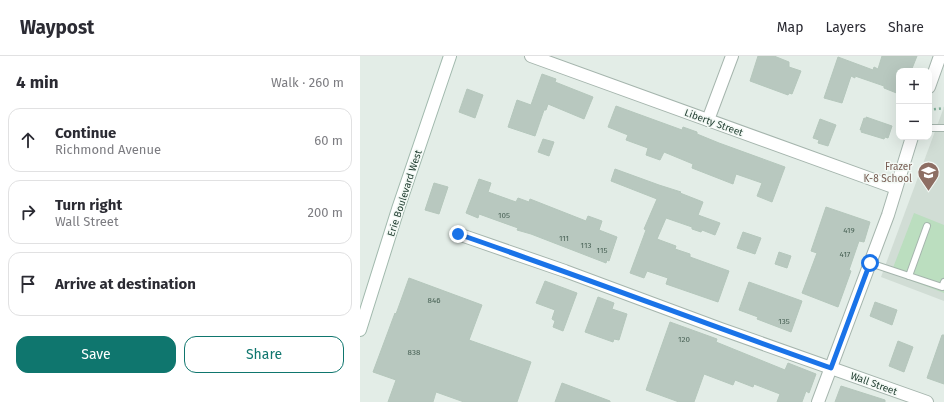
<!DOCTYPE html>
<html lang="en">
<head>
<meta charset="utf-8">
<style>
	:root { --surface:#fff; --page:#f7f7f7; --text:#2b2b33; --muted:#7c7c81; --line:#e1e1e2; --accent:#0f766e }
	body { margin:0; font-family:"Fira Sans",sans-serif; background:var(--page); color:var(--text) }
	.controls { position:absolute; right:12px; top:12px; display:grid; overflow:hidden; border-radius:8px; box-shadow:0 4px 16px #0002 }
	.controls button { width:36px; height:36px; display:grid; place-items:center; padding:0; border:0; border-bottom:1px solid var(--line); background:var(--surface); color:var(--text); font:20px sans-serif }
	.stop { position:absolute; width:12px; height:12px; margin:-9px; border:3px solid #1a73e8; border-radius:50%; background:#fff }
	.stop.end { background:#1a73e8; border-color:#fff; box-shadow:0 1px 4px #0008 }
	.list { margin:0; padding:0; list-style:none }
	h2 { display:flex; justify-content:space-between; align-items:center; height:52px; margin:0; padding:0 16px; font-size:17px }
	h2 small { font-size:13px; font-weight:400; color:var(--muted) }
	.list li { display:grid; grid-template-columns:26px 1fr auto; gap:12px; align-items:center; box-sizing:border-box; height:64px; margin:0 8px 8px; padding:0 8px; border:1px solid var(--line); border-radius:12px }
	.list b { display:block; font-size:15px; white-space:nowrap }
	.list p { margin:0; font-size:13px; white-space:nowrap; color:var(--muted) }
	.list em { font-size:13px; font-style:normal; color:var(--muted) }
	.actions { display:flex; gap:8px; padding:12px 16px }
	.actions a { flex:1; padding:9px 0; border:1px solid var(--accent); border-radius:12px; text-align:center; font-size:14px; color:var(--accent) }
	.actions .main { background:var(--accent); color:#fff }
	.icon { flex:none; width:22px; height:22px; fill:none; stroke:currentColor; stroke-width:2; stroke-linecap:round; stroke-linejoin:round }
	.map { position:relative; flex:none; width:584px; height:346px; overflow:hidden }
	header { display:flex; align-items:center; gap:24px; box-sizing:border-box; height:56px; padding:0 20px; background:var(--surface); border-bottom:1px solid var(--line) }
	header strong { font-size:19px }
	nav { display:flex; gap:22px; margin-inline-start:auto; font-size:14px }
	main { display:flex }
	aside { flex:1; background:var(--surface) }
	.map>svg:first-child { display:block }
	.built { fill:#d1ddd5 }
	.green { fill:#bbdebf }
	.building { fill:#b8c8bf; stroke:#b5c7bc }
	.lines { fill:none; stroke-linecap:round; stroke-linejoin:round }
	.service-casing { stroke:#a5b5ad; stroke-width:8 }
	.minor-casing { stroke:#a5b5ad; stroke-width:14 }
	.secondary-casing { stroke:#a1b9ad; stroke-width:14 }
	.path { stroke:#83b19b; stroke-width:2.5; stroke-dasharray:2 3; stroke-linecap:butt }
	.service { stroke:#fff; stroke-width:6 }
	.minor { stroke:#fff; stroke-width:12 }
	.secondary { stroke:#fff; stroke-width:12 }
	.route { stroke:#1a73e8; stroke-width:5 }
	.labels { text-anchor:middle; stroke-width:3; stroke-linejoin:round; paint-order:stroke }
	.number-label { font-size:8px; fill:#486155 }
	.street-label { font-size:10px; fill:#223f32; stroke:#f3f9f5 }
	.education-label { font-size:10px; fill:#785e54; stroke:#f3f9f5; text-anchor:end }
</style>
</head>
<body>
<header>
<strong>Waypost</strong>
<nav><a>Map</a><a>Layers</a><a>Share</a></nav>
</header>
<main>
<aside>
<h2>4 min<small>Walk · 260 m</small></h2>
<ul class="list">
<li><svg class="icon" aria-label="ahead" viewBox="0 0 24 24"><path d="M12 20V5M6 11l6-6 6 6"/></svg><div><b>Continue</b><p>Richmond Avenue</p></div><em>60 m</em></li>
<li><svg class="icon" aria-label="right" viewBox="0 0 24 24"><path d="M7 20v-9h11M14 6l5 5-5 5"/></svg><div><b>Turn right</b><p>Wall Street</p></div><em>200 m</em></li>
<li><svg class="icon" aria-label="arrive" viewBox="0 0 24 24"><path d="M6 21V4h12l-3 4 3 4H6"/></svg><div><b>Arrive at destination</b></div></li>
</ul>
<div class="actions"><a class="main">Save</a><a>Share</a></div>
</aside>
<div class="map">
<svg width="584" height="346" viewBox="0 0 584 346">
	<rect width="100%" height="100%" fill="#e3ede7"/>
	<polygon class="built" points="584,51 584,245 521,221"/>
	<polygon class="green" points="554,157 584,169 584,237 531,217"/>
	<g class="building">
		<polygon points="398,0 414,0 429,6 429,11 441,15 432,38 429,37 428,39 390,25"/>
		<polygon points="522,0 557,0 551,15 539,15 539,38 524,32 524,30 495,20 495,22 491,20 482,47 464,42 478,1 513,14 514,11 518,13"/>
		<polygon points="182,18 196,23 195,26 233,41 224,63 188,48 186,54 184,54 175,80 148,71 157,44 171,49"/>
		<polygon points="107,33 123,39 115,62 99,56"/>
		<polygon points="256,50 322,74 323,71 337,76 337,78 359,87 425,111 412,146 397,140 402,127 376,118 373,128 332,112 333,108 304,96 300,104 286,99 288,92 266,84 268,79 248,71"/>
		<polygon points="506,61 532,70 528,82 525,81 524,83 501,76 502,74 500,74 504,62 506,63"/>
		<polygon points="460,63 476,69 468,90 458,87 459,84 453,82"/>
		<polygon points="183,83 194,86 189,100 178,96"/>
		<polygon points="255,113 299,129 321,136 320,137 343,146 338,159 360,167 355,179 342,174 341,176 332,173 332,171 306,162 297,183 316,190 315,193 330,198 330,201 369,215 358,246 306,228 308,222 287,215 284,222 270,217 286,174 284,173 297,143 251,125"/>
		<polygon points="119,123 131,127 128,136 156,146 158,142 169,146 170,143 226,165 228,160 242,165 239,174 257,181 249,205 247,204 246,207 171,178 157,174 158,172 119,158 118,162 106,157"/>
		<polygon points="74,127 88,131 79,158 65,154"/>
		<polygon points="466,151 510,166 504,186 499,185 489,214 491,215 478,251 442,237 457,197 451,195"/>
		<polygon points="383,176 401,182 395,198 377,192"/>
		<polygon points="419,196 431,200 427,212 415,208"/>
		<polygon points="49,222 122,249 109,284 171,306 157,346 104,346 76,336 73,346 28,346 36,324 13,316 35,257 36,258"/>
		<polygon points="185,225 217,237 203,275 193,271 195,265 192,263 195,254 176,247"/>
		<polygon points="389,226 442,245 431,276 397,263 398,261 379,254"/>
		<polygon points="238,241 254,247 252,253 267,258 259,284 254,283 253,286 225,276"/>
		<polygon points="515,246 537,254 532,269 510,260"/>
		<polygon points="310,266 357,283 356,286 425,314 428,307 456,318 449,337 446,335 442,346 417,346 420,338 394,328 393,331 375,324 373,329 344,318 334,346 319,346 286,334"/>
		<polygon points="582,279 584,279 584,328 567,322"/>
		<polygon points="538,285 553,291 544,316 529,310"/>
		<polygon points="202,327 250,345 250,346 195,346"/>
		<polygon points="481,330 525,344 525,346 475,346"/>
	</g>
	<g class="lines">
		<defs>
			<g id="service">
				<polyline points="569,72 584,72"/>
				<polyline points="510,207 549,220 567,170"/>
				<polyline points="549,220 582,231 584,226"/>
			</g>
			<g id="minor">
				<polyline points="171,0 536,132"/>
				<polyline points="569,31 580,0"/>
				<polyline points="348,64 372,0"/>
				<polyline points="98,178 205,215 361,273 567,346"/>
				<polyline points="458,346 528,159 552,81"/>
			</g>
			<polyline id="secondary" points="0,274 38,153 90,0"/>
		</defs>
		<use href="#service" class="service-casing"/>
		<use href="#minor" class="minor-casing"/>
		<use href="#secondary" class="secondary-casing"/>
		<polyline class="path" points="569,54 584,52"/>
		<use href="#service" class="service"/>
		<use href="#minor" class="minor"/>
		<use href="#secondary" class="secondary"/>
	</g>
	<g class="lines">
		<path class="route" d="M98 178C223 221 346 268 471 312L510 207"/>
	</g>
	<defs>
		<symbol id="school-pin" viewBox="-11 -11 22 30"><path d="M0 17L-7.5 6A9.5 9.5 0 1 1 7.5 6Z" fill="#8d6e63" stroke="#f3f9f5"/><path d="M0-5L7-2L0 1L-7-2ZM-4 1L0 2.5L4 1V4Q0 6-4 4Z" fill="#fff"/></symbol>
	</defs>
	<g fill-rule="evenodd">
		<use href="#school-pin" x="556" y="104" width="25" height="34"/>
	</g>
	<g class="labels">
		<g class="number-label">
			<text x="144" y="162">105</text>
			<text x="489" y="177">419</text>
			<text x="204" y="185">111</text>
			<text x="226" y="192">113</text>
			<text x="242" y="197">115</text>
			<text x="485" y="201">417</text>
			<text x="74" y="247">846</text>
			<text x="424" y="268">135</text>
			<text x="324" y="286">120</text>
			<text x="54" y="299">838</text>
		</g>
		<g class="street-label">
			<text transform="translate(354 66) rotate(20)" y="4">Liberty Street</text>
			<text transform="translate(44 137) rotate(-72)" y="4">Erie Boulevard West</text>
			<text transform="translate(514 327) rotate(20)" y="4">Wall Street</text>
		</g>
		<g class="education-label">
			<text x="552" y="114">Frazer<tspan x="552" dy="12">K-8 School</tspan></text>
		</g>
	</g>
</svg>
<div class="controls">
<button>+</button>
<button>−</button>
</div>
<div class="stop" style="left:510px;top:207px"></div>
<div class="stop end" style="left:98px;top:178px"></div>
</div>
</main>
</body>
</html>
